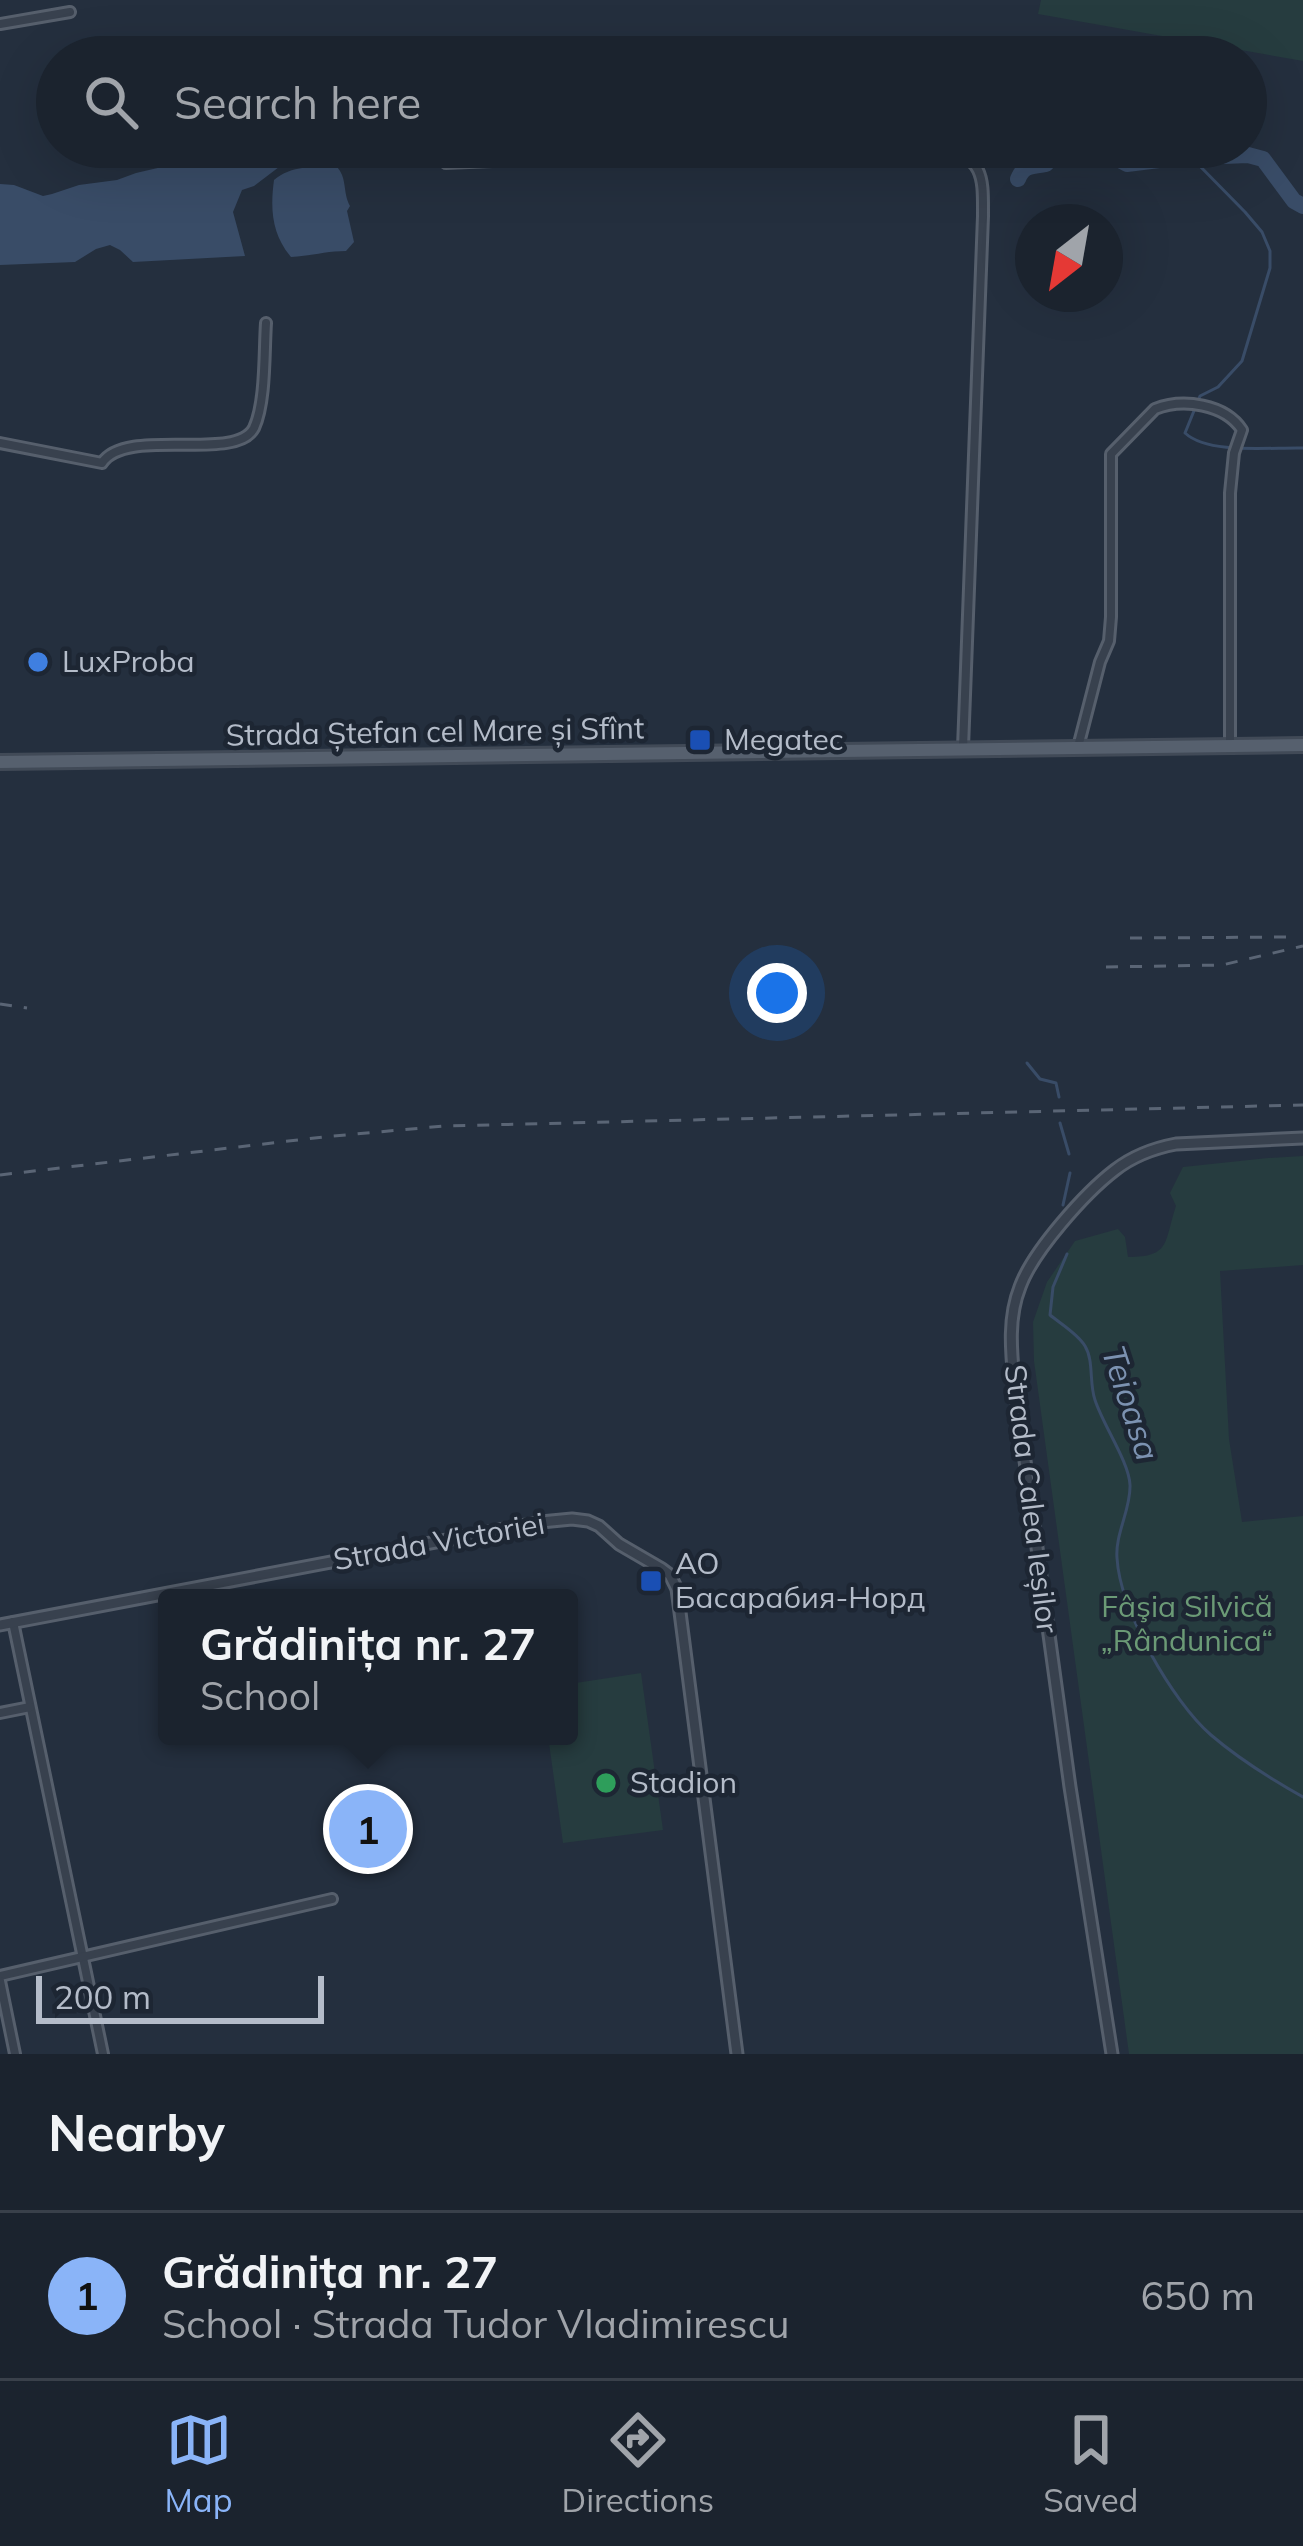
<!DOCTYPE html>
<html lang="en">
<head>
<meta charset="utf-8">
<style>
	:root { --surface:#1b232e; --page:#242b36; --text:#f1f3f6; --muted:#a0a4aa; --line:#39404a; --accent:#8ab4f8 }
	body { margin:0; font-family:Mulish,sans-serif; background:var(--page); color:var(--text) }
	.compass { position:absolute; left:1015px; top:204px; width:108px; height:108px; border-radius:50%; background:var(--surface); box-shadow:0 12px 48px #0002; rotate:211deg }
	.scale { position:absolute; left:36px; bottom:30px; width:288px; box-sizing:border-box; padding-left:12px; border:6px solid #b4bcc9; border-top:0; font-size:33px; line-height:42px; white-space:nowrap; color:#b4bcc9; -webkit-text-stroke:9px #1d2633; paint-order:stroke }
	.you { position:absolute; left:777px; top:993px; width:42px; height:42px; margin:-30px; border:9px solid #fff; border-radius:50%; background:#1a73e8; box-shadow:0 0 0 18px #1a73e833 }
	.badge { display:grid; place-items:center; width:78px; height:78px; border-radius:50%; background:var(--accent); color:#111; font-size:39px; font-weight:700 }
	.pin { position:absolute; translate:-50% -50%; border:6px solid #fff; box-shadow:0 3px 12px #0006 }
	.popup { position:absolute; left:158px; top:1589px; width:420px; height:156px; box-sizing:border-box; display:grid; place-content:center; border-radius:12px; background:var(--surface); filter:drop-shadow(0 3px 9px #0005); font-size:39px; white-space:nowrap; color:var(--muted) }
	.popup b { font-size:45px; color:var(--text) }
	.popup::after { content:''; position:absolute; left:50%; top:100%; margin-left:-24px; border:24px solid transparent; border-top-color:var(--surface) }
	.list { margin:0; padding:0; list-style:none }
	h2 { display:flex; justify-content:space-between; align-items:center; height:156px; margin:0; padding:0 48px; font-size:51px }
	h2 small { font-size:39px; font-weight:400; color:var(--muted) }
	.list li { display:grid; grid-template-columns:78px 1fr auto; gap:36px; align-items:center; box-sizing:border-box; height:168px; padding:0 48px; border-top:3px solid var(--line) }
	.list b { display:block; font-size:45px; white-space:nowrap }
	.list p { margin:0; font-size:39px; white-space:nowrap; color:var(--muted) }
	.list em { font-size:39px; font-style:normal; color:var(--muted) }
	.icon { flex:none; width:66px; height:66px; fill:none; stroke:currentColor; stroke-width:2; stroke-linecap:round; stroke-linejoin:round }
	.map { position:relative; flex:none; width:1303px; height:2054px; overflow:hidden }
	.search { position:absolute; background:var(--surface); box-shadow:0 12px 48px #0002; left:36px; right:36px; top:36px; height:132px; display:flex; align-items:center; gap:30px; box-sizing:border-box; padding:0 42px; border-radius:66px; color:var(--muted); font-size:45px }
	.sheet { height:324px; background:var(--surface) }
	nav { display:flex; justify-content:space-around; align-items:center; box-sizing:border-box; height:168px; border-top:3px solid var(--line); background:var(--surface); font-size:33px; color:var(--muted) }
	nav a { display:grid; justify-items:center; gap:6px }
	nav .on { color:var(--accent) }
	.map>svg:first-child { display:block }
	.green { fill:#263c3f }
	.water { fill:#394c67 }
	.lines { fill:none; stroke-linecap:round; stroke-linejoin:round }
	.stream { stroke:#394c67; stroke-width:3 }
	.river { stroke:#394c67; stroke-width:16 }
	.minor-casing { stroke:#565f6c; stroke-width:14 }
	.tertiary-casing { stroke:#565f6c; stroke-width:15 }
	.primary-casing { stroke:#414a57; stroke-width:18 }
	.minor { stroke:#38414e; stroke-width:8 }
	.tertiary { stroke:#38414e; stroke-width:9 }
	.primary { stroke:#56606e; stroke-width:12 }
	.rail { stroke:#5a6575; stroke-width:3; stroke-dasharray:12 12; stroke-linecap:butt }
	.shop-dot { fill:#3f7fe0; stroke:#1d2633; stroke-width:4.5 }
	.transit-dot { fill:#1a4fb4; stroke:#1d2633; stroke-width:4.5 }
	.leisure-dot { fill:#2e9e5b; stroke:#1d2633; stroke-width:4.5 }
	.labels { text-anchor:middle; stroke-width:9; stroke-linejoin:round; paint-order:stroke }
	.poi-label { font-size:30px; fill:#b4bcc9; stroke:#1d2633; text-anchor:start }
	.street-label { font-size:30px; fill:#b4bcc9; stroke:#1d2633 }
	.park-label { font-size:30px; fill:#6b9a76; stroke:#1d2633 }
	.water-label { font-size:33px; font-style:italic; fill:#7c92b1; stroke:#1d2633 }
</style>
</head>
<body>
<div class="map">
<svg width="1303" height="2054" viewBox="0 0 1303 2054">
	<rect width="100%" height="100%" fill="#242f3e"/>
	<g class="green">
		<polygon points="1041,0 1303,0 1303,61 1038,14"/>
		<path d="M1303 1156V1265L1220 1271 1229 1439 1242 1522 1303 1516V2054H1129L1034 1361 1033 1322 1047 1282 1075 1241 1118 1229 1125 1237 1128 1257C1171 1257 1164 1242 1176 1206L1170 1193 1183 1167 1268 1158Z"/>
		<polygon points="641,1673 663,1830 563,1843 548,1736 569,1736 569,1684"/>
	</g>
	<g class="water">
		<polygon points="233,147 396,147 397,157 395,162 279,167 254,186 242,190 233,212 245,256 133,262 120,250 110,245 96,249 75,262 0,265 0,184 14,185 43,196 52,194 79,185 117,180 136,173 214,155"/>
		<path d="M336 166C348 178 342 192 350 206L347 211 354 242 346 251C327 251 310 256 291 257 272 234 270 210 274 180 291 165 315 167 336 166Z"/>
	</g>
	<g class="lines">
		<g class="stream">
			<path d="M1191 157 1245 212 1262 232 1270 251V268L1242 361 1218 387 1200 396 1185 433C1209 455 1271 447 1303 448"/>
			<polyline points="1027,1063 1040,1079 1056,1083 1059,1097"/>
			<polyline points="1060,1123 1069,1154"/>
			<polyline points="1063,1205 1070,1173"/>
			<path d="M1067 1254 1053 1287 1050 1315C1061 1324 1078 1334 1085 1346 1094 1361 1089 1383 1095 1400 1103 1425 1129 1462 1130 1485 1131 1509 1115 1534 1117 1558 1120 1610 1172 1701 1211 1735 1239 1759 1271 1779 1303 1797"/>
		</g>
		<g class="river">
			<polyline points="1095,147 1127,164 1175,158 1248,155 1263,159 1294,201 1303,206"/>
			<path d="M1018 179C1024 164 1032 167 1046 164L1050 159 1045 147"/>
		</g>
		<defs>
			<g id="minor">
				<polyline points="0,24 70,12"/>
				<path d="M446 163 714 151 942 148C985 158 983 178 983 216L963 748"/>
				<path d="M0 443 102 463C126 426 236 463 254 428 266 402 264 352 266 323"/>
				<path d="M1078 747 1100 662 1109 641 1111 617V454L1155 409C1183 398 1225 404 1242 430L1234 453 1230 493V745"/>
				<polyline points="13,1622 103,2054"/>
				<polyline points="0,1713 30,1707"/>
				<polyline points="0,1976 332,1899"/>
				<polyline points="0,1981 15,2054"/>
			</g>
			<g id="tertiary">
				<polyline points="0,1625 541,1522 572,1519 588,1521 599,1526 619,1544 662,1569 670,1575 677,1589 737,2054"/>
				<path d="M1112 2054 1070 1787 1014 1381C1011 1350 1008 1317 1020 1287 1033 1251 1085 1193 1115 1170 1133 1156 1155 1148 1176 1144L1303 1138"/>
			</g>
			<polyline id="primary" points="0,762 1303,745"/>
		</defs>
		<use href="#minor" class="minor-casing"/>
		<use href="#tertiary" class="tertiary-casing"/>
		<use href="#primary" class="primary-casing"/>
		<use href="#minor" class="minor"/>
		<use href="#tertiary" class="tertiary"/>
		<use href="#primary" class="primary"/>
		<g class="rail">
			<polyline points="1130,938 1291,937"/>
			<polyline points="1106,967 1222,965 1303,946"/>
			<polyline points="0,1004 27,1008"/>
			<polyline points="0,1175 323,1137 444,1126 1303,1105"/>
		</g>
	</g>
	<circle class="shop-dot" cx="38" cy="662" r="12"/>
	<g class="transit-dot">
		<rect x="688" y="728" width="24" height="24" rx="6"/>
		<rect x="639" y="1569" width="24" height="24" rx="6"/>
	</g>
	<circle class="leisure-dot" cx="606" cy="1783" r="12"/>
	<g class="labels">
		<g class="poi-label">
			<text x="62" y="672">LuxProba</text>
			<text x="724" y="750">Megatec</text>
			<text x="675" y="1574">АО<tspan x="675" dy="34">Басарабия-Норд</tspan></text>
			<text x="630" y="1793">Stadion</text>
		</g>
		<g class="street-label">
			<text transform="translate(435 732) rotate(-1)" y="10">Strada Ștefan cel Mare și Sfînt</text>
			<text transform="translate(1031 1499) rotate(83)" y="10">Strada Calea Ieșilor</text>
			<text transform="translate(439 1542) rotate(-10)" y="10">Strada Victoriei</text>
		</g>
		<g class="park-label">
			<text x="1187" y="1617">Fâşia Silvică<tspan x="1187" dy="34">„Rândunica“</tspan></text>
		</g>
		<g class="water-label">
			<text transform="translate(1131 1403) rotate(72)" y="12">Teioasa</text>
		</g>
	</g>
</svg>
<svg class="compass" viewBox="-18 -18 36 36"><path d="M0-13l5 13h-10z" fill="#e53935"/><path d="M0 13l5-13h-10z" fill="#a0a4aa"/></svg>
<div class="scale">200 m</div>
<div class="you"></div>
<div class="pin badge" style="left:368px;top:1829px">1</div>
<div class="popup"><b>Grădinița nr. 27</b>School</div>
<div class="search"><svg class="icon" aria-label="search" viewBox="0 0 24 24"><circle cx="10" cy="10" r="6"/><path d="M15 15l6 6"/></svg>Search here</div>
</div>
<section class="sheet">
<h2>Nearby<small></small></h2>
<ul class="list">
<li><span class="badge">1</span><div><b>Grădinița nr. 27</b><p>School · Strada Tudor Vladimirescu</p></div><em>650 m</em></li>
</ul>
</section>
<nav>
<a class="on"><svg class="icon" aria-label="map" viewBox="0 0 24 24"><path d="M3 6l6-2 6 2 6-2v14l-6 2-6-2-6 2zM9 4v14M15 6v14"/></svg>Map</a>
<a><svg class="icon" aria-label="directions" viewBox="0 0 24 24"><path d="M12 3l9 9-9 9-9-9zM9 14v-3h6M13 9l2 2-2 2"/></svg>Directions</a>
<a><svg class="icon" aria-label="saved" viewBox="0 0 24 24"><path d="M7 4h10v16l-5-4-5 4z"/></svg>Saved</a>
</nav>
</body>
</html>
